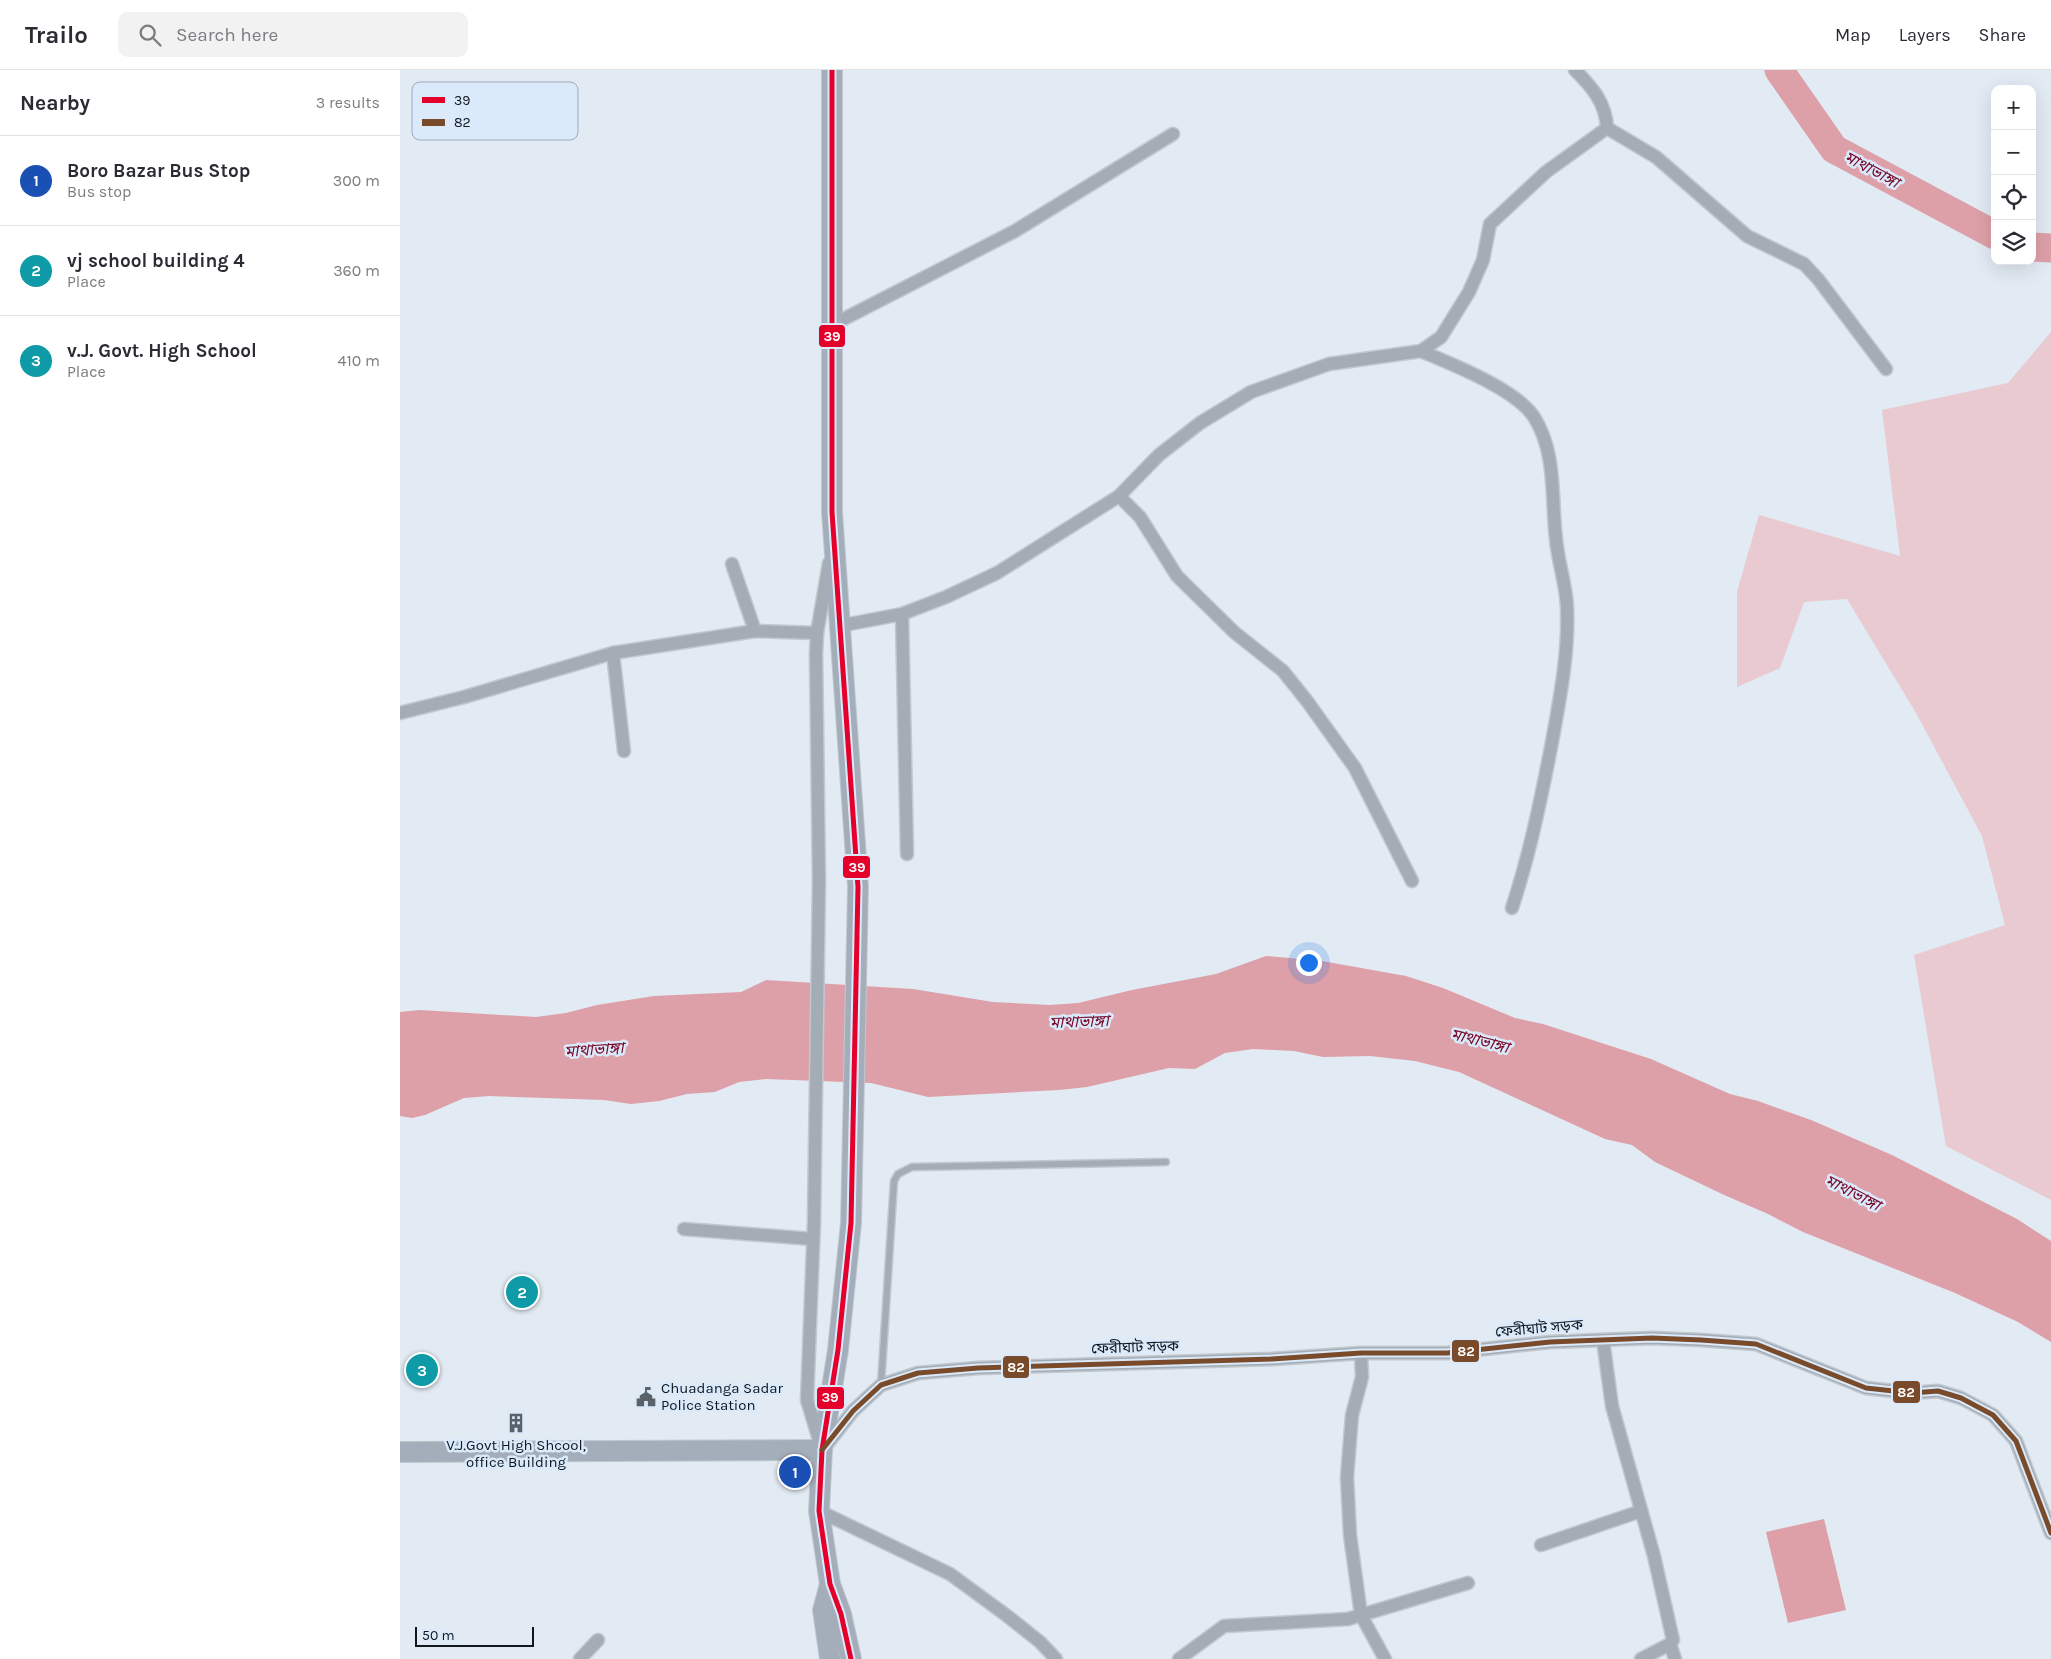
<!DOCTYPE html>
<html lang="en">
<head>
<meta charset="utf-8">
<style>
	:root { --surface:#fff; --page:#f2f2f3; --text:#2b2b33; --muted:#7c7c81; --line:#e1e1e2; --accent:#5a6169 }
	body { margin:0; font-family:Karla,"Noto Sans Bengali",sans-serif; background:var(--page); color:var(--text) }
	.controls { position:absolute; right:15px; top:15px; display:grid; overflow:hidden; border-radius:10px; box-shadow:0 5px 20px #0002 }
	.controls button { width:45px; height:45px; display:grid; place-items:center; padding:0; border:0; border-bottom:1px solid var(--line); background:var(--surface); color:var(--text); font:25px sans-serif }
	.scale { position:absolute; left:15px; bottom:12px; width:119px; box-sizing:border-box; padding-left:5px; border:2px solid #10171e; border-top:0; font-size:14px; line-height:18px; white-space:nowrap; color:#10171e; -webkit-text-stroke:4px #daeafb; paint-order:stroke }
	.you { position:absolute; left:908px; top:892px; width:18px; height:18px; margin:-12px; border:4px solid #fff; border-radius:50%; background:#1a73e8; box-shadow:0 0 0 8px #1a73e833 }
	.badge { display:grid; place-items:center; width:32px; height:32px; border-radius:50%; background:var(--accent); color:#fff; font-size:16px; font-weight:700 }
	.pin { position:absolute; translate:-50% -50%; border:2px solid #fff; box-shadow:0 1px 5px #0006 }
	.list { margin:0; padding:0; list-style:none }
	h2 { display:flex; justify-content:space-between; align-items:center; height:65px; margin:0; padding:0 20px; font-size:21px }
	h2 small { font-size:16px; font-weight:400; color:var(--muted) }
	.list li { display:grid; grid-template-columns:32px 1fr auto; gap:15px; align-items:center; box-sizing:border-box; height:90px; padding:0 20px; border-top:1px solid var(--line) }
	.list b { display:block; font-size:19px; white-space:nowrap }
	.list p { margin:0; font-size:16px; white-space:nowrap; color:var(--muted) }
	.list em { font-size:16px; font-style:normal; color:var(--muted) }
	.icon { flex:none; width:28px; height:28px; fill:none; stroke:currentColor; stroke-width:2; stroke-linecap:round; stroke-linejoin:round }
	.map { position:relative; flex:none; width:1651px; height:1589px; overflow:hidden }
	header { display:flex; align-items:center; gap:30px; box-sizing:border-box; height:70px; padding:0 25px; background:var(--surface); border-bottom:1px solid var(--line) }
	header strong { font-size:24px }
	nav { display:flex; gap:28px; margin-inline-start:auto; font-size:18px }
	.search { width:350px; height:45px; background:var(--page); display:flex; align-items:center; gap:12px; box-sizing:border-box; padding:0 18px; border-radius:10px; color:var(--muted); font-size:19px }
	main { display:flex }
	aside { flex:1; background:var(--surface) }
	.map>svg:first-child { display:block }
	.green { fill:#e8cad0 }
	.water { fill:#dea0a8 }
	.lines { fill:none; stroke-linecap:round; stroke-linejoin:round }
	.river { stroke:#dea0a8; stroke-width:29 }
	.lane-casing { stroke:#c2c8cf; stroke-width:9 }
	.street-casing { stroke:#c2c8cf; stroke-width:15 }
	.primary-casing { stroke:#c2c8cf; stroke-width:22 }
	.lane { stroke:#a4adb6; stroke-width:6 }
	.street { stroke:#a4adb6; stroke-width:12 }
	.primary { stroke:#a4aeba; stroke-width:20 }
	.bus-1-casing { stroke:#daeafb; stroke-width:9 }
	.bus-2-casing { stroke:#daeafb; stroke-width:9 }
	.bus-1 { stroke:#e4002b; stroke-width:5 }
	.bus-2 { stroke:#7a4b2a; stroke-width:5 }
	.labels { text-anchor:middle; stroke-width:5; stroke-linejoin:round; paint-order:stroke }
	.street-label { font-size:15px; fill:#10171e; stroke:#daeafb }
	.poi-label { font-size:15px; fill:#10171e; stroke:#daeafb; text-anchor:start }
	.water-label { font-size:16px; font-style:italic; fill:#790726; stroke:#daeafb }
	.key { fill:#daeafb; stroke:#9dabb9; stroke-width:1 }
	.key-label { font-size:14px; fill:#10171e }
	.line-badge { stroke:#daeafb; stroke-width:2 }
	.badge-label { font-size:14px; text-anchor:middle; font-weight:bold; fill:#fff }
</style>
</head>
<body>
<header>
<strong>Trailo</strong>
<div class="search"><svg class="icon" aria-label="search" viewBox="0 0 24 24"><circle cx="10" cy="10" r="6"/><path d="M15 15l6 6"/></svg>Search here</div>
<nav><a>Map</a><a>Layers</a><a>Share</a></nav>
</header>
<main>
<aside>
<h2>Nearby<small>3 results</small></h2>
<ul class="list">
<li><span class="badge" style="background:#1a4fb4">1</span><div><b>Boro Bazar Bus Stop</b><p>Bus stop</p></div><em>300 m</em></li>
<li><span class="badge" style="background:#0f9aa8">2</span><div><b>vj school building 4</b><p>Place</p></div><em>360 m</em></li>
<li><span class="badge" style="background:#0f9aa8">3</span><div><b>v.J. Govt. High School</b><p>Place</p></div><em>410 m</em></li>
</ul>
</aside>
<div class="map">
<svg width="1651" height="1589" viewBox="0 0 1651 1589">
	<rect width="100%" height="100%" fill="#e2eaf3"/>
	<polygon class="green" points="1651,262 1651,1130 1546,1076 1514,885 1605,855 1582,766 1516,643 1447,529 1404,532 1380,598 1337,617 1337,522 1359,445 1500,486 1482,340 1608,313"/>
	<g class="water">
		<polygon points="866,886 922,891 1006,906 1043,918 1115,948 1143,954 1251,989 1330,1024 1358,1031 1411,1050 1492,1085 1617,1149 1651,1171 1651,1272 1618,1252 1555,1223 1403,1162 1368,1144 1322,1124 1255,1092 1232,1075 1205,1069 1059,1002 1015,991 970,986 923,987 894,981 853,979 825,983 795,999 769,998 687,1017 659,1020 528,1027 471,1013 366,1009 339,1012 315,1022 287,1024 259,1031 231,1034 204,1030 89,1026 64,1028 25,1045 12,1048 0,1046 0,942 20,940 136,947 166,943 197,935 254,926 341,922 366,910 513,919 593,932 649,935 678,933 732,920 816,904"/>
		<polygon points="1424,1449 1446,1540 1388,1553 1366,1462"/>
	</g>
	<g class="lines">
		<g class="river">
			<polyline points="1379,0 1434,79 1595,165"/>
			<polyline points="1632,177 1651,178"/>
		</g>
		<defs>
			<polyline id="lane" points="481,1315 494,1111 498,1104 512,1097 766,1092"/>
			<g id="street">
				<polyline points="1207,58 1256,87 1347,166 1404,194 1418,209 1486,299"/>
				<polyline points="432,255 615,161 773,64"/>
				<path d="M1021 281C1051 294 1116 319 1134 347 1157 383 1151 429 1156 469 1158 492 1166 514 1167 537 1169 582 1160 628 1152 672 1141 729 1130 783 1112 838"/>
				<polyline points="719,426 740,447 777,506 834,562 883,601 907,631 955,698 1012,811"/>
				<polyline points="332,494 355,561"/>
				<polyline points="502,544 507,784"/>
				<path d="M439 556 502 544 546 527 597 503 719 426 759 385 800 353 851 322 929 294 1021 281 1041 267 1069 222 1083 190 1090 154 1146 102 1207 58C1206 33 1192 17 1175 0"/>
				<polyline points="213,583 224,681"/>
				<polyline points="0,643 64,627 213,583 355,561 417,563"/>
				<polyline points="284,1159 413,1169"/>
				<polyline points="1203,1270 1212,1336 1254,1486 1273,1570 1270,1574 1275,1589"/>
				<polyline points="961,1283 962,1307 952,1345 947,1407 950,1465 961,1545 985,1589"/>
				<polyline points="420,1373 407,1330 414,1152 419,811 416,584 417,563 429,493"/>
				<polyline points="424,1378 453,1341 481,1315 518,1303 578,1298 872,1289 961,1283 1047,1283 1150,1272 1252,1268 1301,1270 1356,1274 1466,1318 1512,1323 1538,1321 1561,1328 1593,1345 1616,1371 1651,1463"/>
				<polyline points="419,1441 550,1504 606,1545 640,1572 656,1589"/>
				<polyline points="1141,1475 1241,1441"/>
				<polyline points="180,1589 198,1570"/>
				<polyline points="779,1589 824,1556 948,1549 1068,1513"/>
				<polyline points="1241,1589 1270,1574"/>
			</g>
			<g id="primary">
				<polyline points="432,0 432,442 458,817 451,1153 438,1280 422,1380 419,1441 430,1514 441,1544 451,1589"/>
				<polyline points="0,1382 422,1380"/>
				<polyline points="430,1589 423,1540 430,1514"/>
			</g>
		</defs>
		<use href="#lane" class="lane-casing"/>
		<use href="#street" class="street-casing"/>
		<use href="#primary" class="primary-casing"/>
		<use href="#lane" class="lane"/>
		<use href="#street" class="street"/>
		<use href="#primary" class="primary"/>
		<defs>
			<polyline id="bus-1" points="432,0 432,442 458,817 451,1153 438,1280 422,1380 419,1441 430,1514 441,1544 451,1589"/>
			<polyline id="bus-2" points="422,1380 453,1341 481,1315 518,1303 578,1298 872,1289 961,1283 1047,1283 1150,1272 1252,1268 1301,1270 1356,1274 1466,1318 1512,1323 1538,1321 1561,1328 1593,1345 1616,1371 1651,1463"/>
		</defs>
		<use href="#bus-1" class="bus-1-casing"/>
		<use href="#bus-2" class="bus-2-casing"/>
		<use href="#bus-1" class="bus-1"/>
		<use href="#bus-2" class="bus-2"/>
	</g>
	<defs>
		<symbol id="civic-bare" viewBox="-9 -9 18 18"><path d="M-.6-6.5H3V-4.5H.6V-3L4-1V1h2V6H-6V1h2V-1L-.6-3ZM-1.2 2.5V6h2.4V2.5Z" fill="#5a6169" stroke="#daeafb" stroke-width="2.5" paint-order="stroke"/></symbol>
		<symbol id="building-bare" viewBox="-9 -9 18 18"><path d="M-4-6H4V6H1V3H-1V6H-4ZM-2.5-4.3h1.7v1.8h-1.7ZM.8-4.3h1.7v1.8H.8ZM-2.5-1h1.7V.8h-1.7ZM.8-1h1.7V.8H.8Z" fill="#5a6169" stroke="#daeafb" stroke-width="2.5" paint-order="stroke"/></symbol>
	</defs>
	<g fill-rule="evenodd">
		<use href="#civic-bare" x="232" y="1313" width="28" height="28"/>
		<use href="#building-bare" x="102" y="1339" width="28" height="28"/>
	</g>
	<g class="labels">
		<g class="street-label">
			<text transform="translate(1139 1258) rotate(-5)" y="5">ফেরীঘাট সড়ক</text>
			<text transform="translate(735 1277) rotate(-2)" y="5">ফেরীঘাট সড়ক</text>
		</g>
		<g class="poi-label">
			<text x="261" y="1323">Chuadanga Sadar<tspan x="261" dy="17">Police Station</tspan></text>
			<text x="116" y="1380" text-anchor="middle">V.J.Govt High Shcool,<tspan x="116" dy="17">office Building</tspan></text>
		</g>
		<g class="water-label">
			<text transform="translate(1472 99) rotate(28)" y="6">মাথাভাঙ্গা</text>
			<text transform="translate(679 951) rotate(-2)" y="6">মাথাভাঙ্গা</text>
			<text transform="translate(1080 970) rotate(14)" y="6">মাথাভাঙ্গা</text>
			<text transform="translate(194 979) rotate(-4)" y="6">মাথাভাঙ্গা</text>
			<text transform="translate(1453 1122) rotate(27)" y="6">মাথাভাঙ্গা</text>
		</g>
	</g>
	<rect x="12" y="12" width="166" height="58" rx="8" class="key"/>
	<rect x="22" y="27" width="23" height="6" fill="#e4002b"/>
	<rect x="22" y="49" width="23" height="7" fill="#7a4b2a"/>
	<g class="key-label">
		<text x="54" y="35">39</text>
		<text x="54" y="57">82</text>
	</g>
	<g class="line-badge">
		<rect x="418" y="254" width="28" height="24" rx="5" fill="#e4002b"/>
		<rect x="442" y="785" width="29" height="24" rx="5" fill="#e4002b"/>
		<rect x="1051" y="1269" width="29" height="24" rx="5" fill="#7a4b2a"/>
		<rect x="602" y="1285" width="28" height="24" rx="5" fill="#7a4b2a"/>
		<rect x="1492" y="1310" width="29" height="24" rx="5" fill="#7a4b2a"/>
		<rect x="416" y="1316" width="29" height="24" rx="5" fill="#e4002b"/>
	</g>
	<g class="badge-label">
		<text x="432" y="271">39</text>
		<text x="457" y="802">39</text>
		<text x="1066" y="1286">82</text>
		<text x="616" y="1302">82</text>
		<text x="1506" y="1327">82</text>
		<text x="430" y="1332">39</text>
	</g>
</svg>
<div class="controls">
<button>+</button>
<button>−</button>
<button><svg class="icon" aria-label="locate" viewBox="0 0 24 24"><circle cx="12" cy="12" r="6"/><path d="M12 2v4M12 18v4M2 12h4M18 12h4"/></svg></button>
<button><svg class="icon" aria-label="layers" viewBox="0 0 24 24"><path d="M12 4l9 5-9 5-9-5zM3 14l9 5 9-5"/></svg></button>
</div>
<div class="scale">50 m</div>
<div class="you"></div>
<div class="pin badge" style="left:395px;top:1402px;background:#1a4fb4">1</div>
<div class="pin badge" style="left:122px;top:1222px;background:#0f9aa8">2</div>
<div class="pin badge" style="left:22px;top:1300px;background:#0f9aa8">3</div>
</div>
</main>
</body>
</html>
